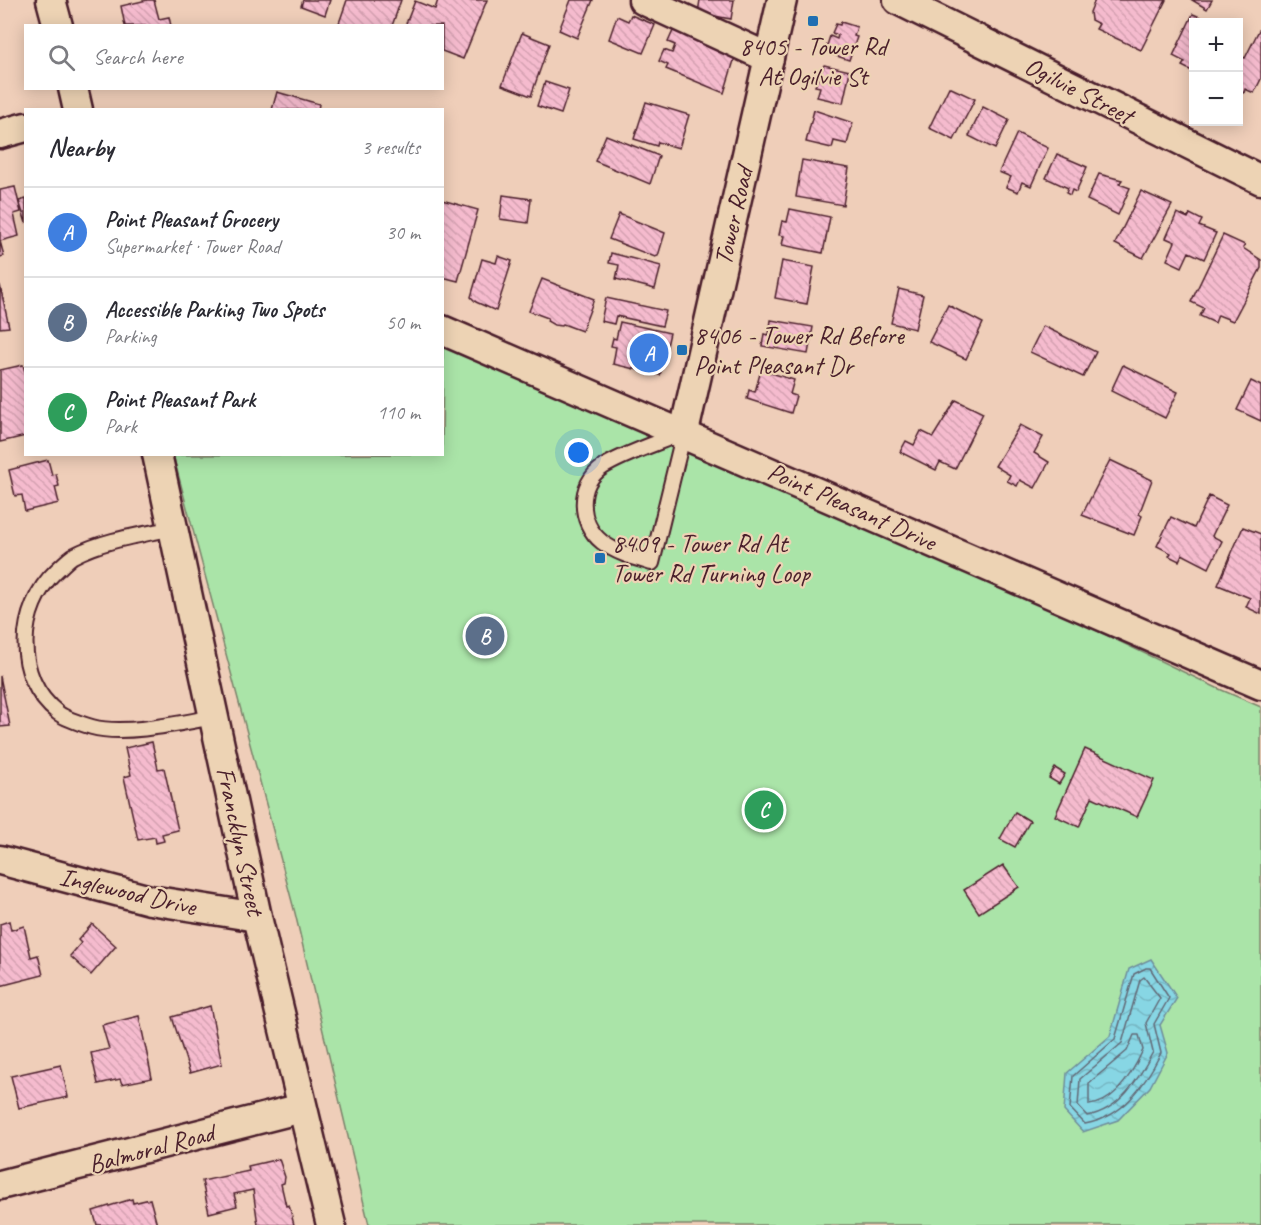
<!DOCTYPE html>
<html lang="en">
<head>
<meta charset="utf-8">
<style>
	:root { --surface:#fff; --page:#f2f2f3; --text:#2b2b33; --muted:#7c7c81; --line:#e1e1e2; --accent:#1f6fb2 }
	body { margin:0; font-family:Caveat,sans-serif; background:var(--page); color:var(--text) }
	.controls { position:absolute; right:18px; top:18px; display:grid; overflow:hidden; border-radius:0px; box-shadow:0 3px 15px #0003 }
	.controls button { width:54px; height:54px; display:grid; place-items:center; padding:0; border:0; border-bottom:2px solid var(--line); background:var(--surface); color:var(--text); font:30px sans-serif }
	.you { position:absolute; left:579px; top:453px; width:21px; height:21px; margin:-15px; border:4px solid #fff; border-radius:50%; background:#1a73e8; box-shadow:0 0 0 9px #1a73e833 }
	.badge { display:grid; place-items:center; width:39px; height:39px; border-radius:50%; background:var(--accent); color:#fff; font-size:20px; font-weight:700 }
	.pin { position:absolute; translate:-50% -50%; border:3px solid #fff; box-shadow:0 2px 6px #0006 }
	.list { margin:0; padding:0; list-style:none }
	h2 { display:flex; justify-content:space-between; align-items:center; height:78px; margin:0; padding:0 24px; font-size:26px }
	h2 small { font-size:20px; font-weight:400; color:var(--muted) }
	.list li { display:grid; grid-template-columns:39px 1fr auto; gap:18px; align-items:center; box-sizing:border-box; height:90px; padding:0 24px; border-top:2px solid var(--line) }
	.list b { display:block; font-size:22px; white-space:nowrap }
	.list p { margin:0; font-size:20px; white-space:nowrap; color:var(--muted) }
	.list em { font-size:20px; font-style:normal; color:var(--muted) }
	.icon { flex:none; width:33px; height:33px; fill:none; stroke:currentColor; stroke-width:2; stroke-linecap:round; stroke-linejoin:round }
	.map { position:relative; flex:none; width:1261px; height:1225px; overflow:hidden }
	.search { position:absolute; background:var(--surface); box-shadow:0 3px 15px #0003; left:24px; top:24px; width:420px; height:66px; display:flex; align-items:center; gap:15px; box-sizing:border-box; padding:0 21px; border-radius:0px; color:var(--muted); font-size:22px }
	.panel { position:absolute; background:var(--surface); box-shadow:0 3px 15px #0003; left:24px; top:108px; width:420px; height:348px; border-radius:0px }
	.map>svg:first-child { display:block }
	.park { fill:#aae4a8; stroke:#7a826a; stroke-width:1.5 }
	.water { fill:url(#water-waves); stroke:#6f8d9a; stroke-width:1.5 }
	.lines { fill:none; stroke-linecap:round; stroke-linejoin:round }
	.shore { stroke:#626875; stroke-width:1.5 }
	.building { fill:url(#building-back-hatch); stroke:#4a1f2b; stroke-width:1.5 }
	.service-casing { stroke:#4a1f2b; stroke-width:18 }
	.minor-casing { stroke:#4a1f2b; stroke-width:33 }
	.service { stroke:#edd3b4; stroke-width:14 }
	.minor { stroke:#edd3b4; stroke-width:28 }
	.poi-dot { fill:#1f6fb2; stroke:#edd3b4; stroke-width:2 }
	.labels { text-anchor:middle; stroke-width:4.5; stroke-linejoin:round; paint-order:stroke }
	.poi-label { font-size:26px; fill:#4a1f2b; stroke:#edd3b4; text-anchor:start }
	.street-label { font-size:26px; fill:#4a1f2b; stroke:#edd3b4 }
</style>
</head>
<body>
<div class="map">
<svg width="1261" height="1225" viewBox="0 0 1261 1225">
	<defs>
		<pattern id="water-waves" width="16" height="10" patternUnits="userSpaceOnUse" patternTransform="scale(1.5)"><rect width="16" height="10" fill="#87d6e4"/><path d="M0 5q4-4 8 0t8 0" fill="none" stroke="#76b7c4"/></pattern>
		<pattern id="building-back-hatch" width="6" height="6" patternUnits="userSpaceOnUse" patternTransform="scale(1.5)"><rect width="6" height="6" fill="#f5bbce"/><path d="M-1 5l2 2M0 0l6 6M5-1l2 2" fill="none" stroke="#d4a0b1"/></pattern>
	</defs>
	<rect width="100%" height="100%" fill="#efceb9"/>
	<filter id="ink" filterUnits="userSpaceOnUse"><feTurbulence type="fractalNoise" baseFrequency=".0167" numOctaves="2"/><feDisplacementMap in="SourceGraphic" scale="12" xChannelSelector="R" yChannelSelector="G"/><feConvolveMatrix kernelMatrix="1 2 1 2 8 2 1 2 1" color-interpolation-filters="sRGB"/></filter>
	<g filter="url(#ink)">
		<polygon class="park" points="443,347 718,450 1217,688 1261,707 1261,1225 369,1225 295,913 173,455 442,454"/>
		<polygon class="water" points="1151,959 1177,998 1160,1025 1168,1053 1150,1087 1118,1120 1083,1132 1064,1111 1067,1073 1110,1036 1129,969"/>
		<g class="lines">
			<g class="shore">
				<path d="M1146 968H1150L1169 998 1154 1024 1161 1053C1144 1086 1124 1117 1085 1124L1070 1108 1073 1076 1115 1039 1134 974Z"/>
				<path d="M1144 977 1160 998 1146 1023 1153 1052C1138 1080 1120 1110 1087 1116L1078 1106 1080 1079 1122 1043 1140 980Z"/>
				<path d="M1134 1035H1139L1143 1050C1133 1072 1115 1103 1089 1105V1083L1127 1051Z"/>
			</g>
		</g>
		<g class="building">
			<polygon points="147,0 154,0 159,19 169,17 171,26 125,26 121,6"/>
			<polygon points="303,0 330,0 325,15 301,6"/>
			<polygon points="347,0 401,0 392,26 338,26"/>
			<polygon points="438,0 487,0 463,59 442,51 442,26 405,26 415,1 435,9"/>
			<polygon points="571,0 593,0 577,38 559,30"/>
			<polygon points="700,0 734,0 731,19 698,13"/>
			<polygon points="1095,0 1166,0 1141,50 1096,29 1099,24 1091,20 1090,12"/>
			<polygon points="1192,0 1212,0 1207,9"/>
			<polygon points="1193,14 1212,22 1194,22 1192,71 1182,66 1185,62 1173,56"/>
			<polygon points="631,15 655,25 643,53 609,39 617,16 628,21"/>
			<polygon points="841,22 857,27 854,36 857,37 849,60 825,52 830,36 837,39 838,35 832,33 836,24 840,25"/>
			<polygon points="682,30 736,54 724,93 666,69 668,65 659,61 664,50 672,53 675,45 668,42 673,31 681,33"/>
			<polygon points="1259,30 1261,31 1261,79 1254,93 1245,89 1244,93 1238,91 1238,55 1245,58"/>
			<polygon points="522,33 549,44 531,96 502,85"/>
			<polygon points="824,65 850,71 843,103 817,97 820,87 815,86"/>
			<polygon points="545,82 569,90 561,114 537,106"/>
			<polygon points="949,87 975,99 954,140 929,128"/>
			<polygon points="277,92 319,104 318,110 272,110"/>
			<polygon points="646,102 689,115 679,148 658,142 657,146 634,139"/>
			<polygon points="983,107 1009,120 995,149 969,136"/>
			<polygon points="814,110 853,123 847,144 834,141 832,148 806,142"/>
			<polygon points="1017,133 1048,148 1031,186 1022,182 1018,192 1006,187 1011,177 999,172"/>
			<polygon points="606,135 659,156 650,184 595,161"/>
			<polygon points="1057,154 1087,167 1076,192 1072,190 1070,195 1066,193 1068,188 1046,178"/>
			<polygon points="802,160 849,168 843,205 796,197"/>
			<polygon points="1099,174 1122,180 1119,184 1130,188 1118,215 1087,200"/>
			<polygon points="15,187 21,212 14,214 19,236 0,241 4,256 0,257 0,190"/>
			<polygon points="1141,191 1172,205 1143,258 1115,244"/>
			<polygon points="503,195 531,199 528,223 500,219"/>
			<polygon points="26,199 26,223 19,201"/>
			<polygon points="442,200 478,210 458,281 442,277"/>
			<polygon points="790,209 830,217 823,253 782,245 784,236 779,235 782,221 787,222"/>
			<polygon points="1177,213 1188,218 1190,214 1202,220 1199,226 1216,233 1204,259 1189,252 1182,267 1167,260 1175,242 1166,238"/>
			<polygon points="619,214 665,233 658,256 655,257 609,239"/>
			<polygon points="1223,235 1245,245 1243,248 1261,260 1261,268 1233,321 1218,315 1215,323 1200,316 1204,308 1191,302"/>
			<polygon points="611,253 661,266 655,289 616,279 619,265 609,263"/>
			<polygon points="498,256 512,261 496,311 476,302 471,297 482,259 496,263"/>
			<polygon points="782,261 814,267 807,304 775,298"/>
			<polygon points="542,279 594,299 582,331 563,324 562,326 554,325 547,321 548,318 529,311"/>
			<polygon points="0,285 9,327 0,328"/>
			<polygon points="899,289 923,295 915,329 891,323"/>
			<polygon points="606,298 666,311 662,326 616,316 614,324 601,321"/>
			<polygon points="948,305 983,323 966,359 929,342"/>
			<polygon points="771,320 813,327 808,354 762,346 764,334 769,335"/>
			<polygon points="620,322 670,333 660,375 613,364 616,347 611,346 613,338 616,339"/>
			<polygon points="1043,326 1096,352 1083,377 1030,352"/>
			<polygon points="23,365 26,375 26,436 0,442 0,370"/>
			<polygon points="1123,365 1178,392 1165,418 1111,391"/>
			<polygon points="761,370 794,380 790,394 796,396 791,413 747,399 749,390 755,392"/>
			<polygon points="1251,381 1261,386 1261,421 1237,410"/>
			<polygon points="956,400 983,413 955,469 940,462 936,470 900,452 906,441 914,445 921,431 933,437"/>
			<polygon points="1020,425 1043,437 1034,453 1049,462 1035,488 1020,480 1017,486 1007,481 1010,475 995,466"/>
			<polygon points="48,460 52,475 56,474 59,486 55,487 59,503 25,511 22,495 15,496 9,470"/>
			<polygon points="1110,460 1152,480 1139,514 1142,516 1134,535 1082,515"/>
			<polygon points="1209,496 1227,505 1212,536 1222,541 1209,568 1182,554 1179,561 1169,556 1171,553 1157,546 1171,517 1194,528"/>
			<polygon points="1243,527 1261,534 1261,614 1246,607 1250,598 1218,585"/>
			<polygon points="0,676 10,726 0,727"/>
			<polygon points="152,742 158,769 164,768 178,830 162,834 164,841 156,843 155,837 138,840 124,777 131,775 125,748"/>
			<polygon points="1085,749 1154,780 1137,817 1092,797 1079,827 1055,816"/>
			<polygon points="1055,768 1065,774 1059,784 1049,778"/>
			<polygon points="1015,812 1030,821 1015,847 1000,839"/>
			<polygon points="1003,865 1019,887 979,913 964,890"/>
			<polygon points="9,921 11,930 24,926 31,957 38,955 43,975 0,986 0,924"/>
			<polygon points="92,924 116,946 91,975 70,956 81,943 78,940"/>
			<polygon points="210,1006 222,1064 190,1073 172,1017"/>
			<polygon points="139,1016 152,1078 122,1084 120,1079 98,1084 91,1053 109,1049 102,1025"/>
			<polygon points="61,1065 68,1097 19,1108 11,1076"/>
			<polygon points="279,1159 285,1177 284,1183 281,1184 286,1206 289,1205 294,1225 258,1225 253,1190 234,1194 237,1206 209,1213 202,1181 249,1171 248,1166"/>
			<polygon points="132,1199 133,1203 150,1199 157,1225 97,1225 93,1211"/>
		</g>
		<g class="lines">
			<defs>
				<g id="service">
					<path d="M684 432 652 563C635 558 616 553 602 542 578 523 577 484 603 467 623 454 661 442 684 432Z"/>
					<path d="M174 528C140 535 103 540 73 556 67 560 61 567 56 571 17 608 13 678 58 713 66 719 82 724 92 727 124 736 181 723 214 717"/>
				</g>
				<g id="minor">
					<polyline points="51,0 58,26"/>
					<polyline points="643,0 769,58"/>
					<polyline points="898,0 1261,180"/>
					<polyline points="73,88 78,110"/>
					<polyline points="0,134 26,127"/>
					<polyline points="442,330 1261,685"/>
					<polyline points="684,432 782,0"/>
					<polyline points="157,454 257,917 331,1225"/>
					<polyline points="0,860 150,900 257,917"/>
					<polyline points="0,1185 302,1108"/>
				</g>
			</defs>
			<use href="#service" class="service-casing"/>
			<use href="#minor" class="minor-casing"/>
			<use href="#service" class="service"/>
			<use href="#minor" class="minor"/>
		</g>
	</g>
	<g class="poi-dot">
		<rect x="807" y="15" width="12" height="12" rx="3"/>
		<rect x="676" y="344" width="12" height="12" rx="3"/>
		<rect x="594" y="552" width="12" height="12" rx="3"/>
	</g>
	<g class="labels">
		<g class="poi-label">
			<text x="813" y="55" text-anchor="middle">8405 - Tower Rd<tspan x="813" dy="30">At Ogilvie St</tspan></text>
			<text x="694" y="344">8406 - Tower Rd Before<tspan x="694" dy="30">Point Pleasant Dr</tspan></text>
			<text x="612" y="552">8409 - Tower Rd At<tspan x="612" dy="30">Tower Rd Turning Loop</tspan></text>
		</g>
		<g class="street-label">
			<text transform="translate(1079 90) rotate(27)" y="9">Ogilvie Street</text>
			<text transform="translate(733 216) rotate(-77)" y="9">Tower Road</text>
			<text transform="translate(852 506) rotate(24)" y="9">Point Pleasant Drive</text>
			<text transform="translate(241 841) rotate(78)" y="9">Francklyn Street</text>
			<text transform="translate(128 891) rotate(13)" y="9">Inglewood Drive</text>
			<text transform="translate(151 1148) rotate(-15)" y="9">Balmoral Road</text>
		</g>
	</g>
</svg>
<div class="controls">
<button>+</button>
<button>−</button>
</div>
<div class="you"></div>
<div class="pin badge" style="left:649px;top:353px;background:#3f7fe0">A</div>
<div class="pin badge" style="left:485px;top:636px;background:#5c6f8a">B</div>
<div class="pin badge" style="left:764px;top:810px;background:#2e9e5b">C</div>
<div class="search"><svg class="icon" aria-label="search" viewBox="0 0 24 24"><circle cx="10" cy="10" r="6"/><path d="M15 15l6 6"/></svg>Search here</div>
<section class="panel">
<h2>Nearby<small>3 results</small></h2>
<ul class="list">
<li><span class="badge" style="background:#3f7fe0">A</span><div><b>Point Pleasant Grocery</b><p>Supermarket · Tower Road</p></div><em>30 m</em></li>
<li><span class="badge" style="background:#5c6f8a">B</span><div><b>Accessible Parking Two Spots</b><p>Parking</p></div><em>50 m</em></li>
<li><span class="badge" style="background:#2e9e5b">C</span><div><b>Point Pleasant Park</b><p>Park</p></div><em>110 m</em></li>
</ul>
</section>
</div>
</body>
</html>
